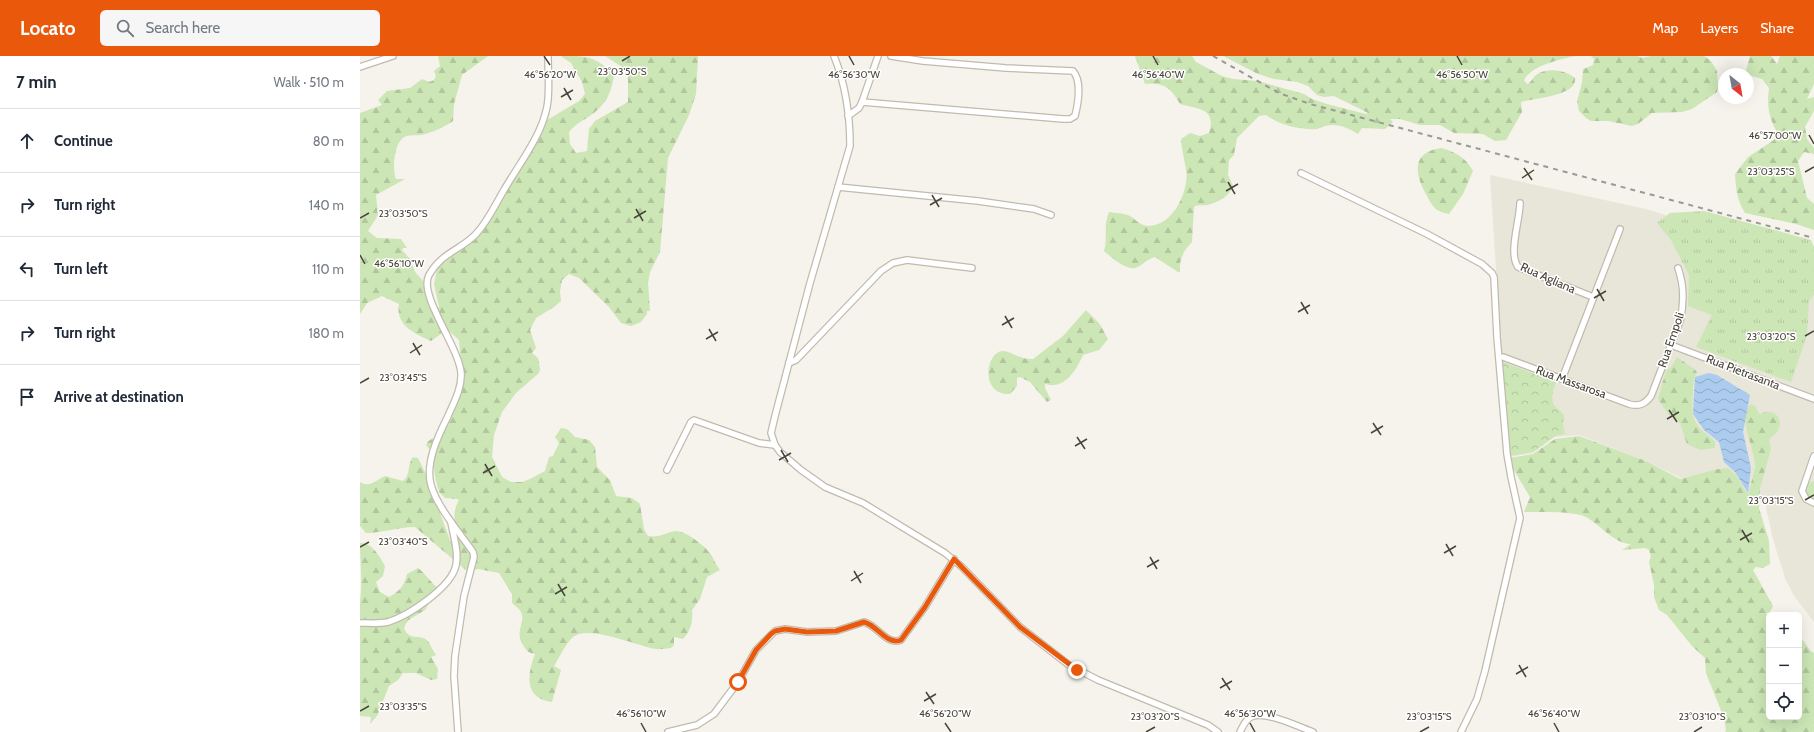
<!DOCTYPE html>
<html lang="en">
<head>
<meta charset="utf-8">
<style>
	:root { --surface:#fff; --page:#f6f6f7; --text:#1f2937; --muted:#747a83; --line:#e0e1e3; --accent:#ea580c }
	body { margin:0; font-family:Cabin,sans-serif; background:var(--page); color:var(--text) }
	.controls { position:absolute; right:12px; bottom:12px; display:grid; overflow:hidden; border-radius:6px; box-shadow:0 4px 16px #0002 }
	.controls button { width:36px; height:36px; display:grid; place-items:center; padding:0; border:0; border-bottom:1px solid var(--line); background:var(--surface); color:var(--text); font:20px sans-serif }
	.compass { position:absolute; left:1358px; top:12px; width:36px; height:36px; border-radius:50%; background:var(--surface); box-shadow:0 4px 16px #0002; rotate:149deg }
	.stop { position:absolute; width:12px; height:12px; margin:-9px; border:3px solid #ea580c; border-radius:50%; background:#fff }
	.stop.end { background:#ea580c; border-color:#fff; box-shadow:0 1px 4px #0008 }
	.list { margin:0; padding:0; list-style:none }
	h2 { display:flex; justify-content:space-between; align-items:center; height:52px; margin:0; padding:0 16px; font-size:17px }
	h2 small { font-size:13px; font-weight:400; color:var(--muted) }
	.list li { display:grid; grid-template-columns:26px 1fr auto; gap:12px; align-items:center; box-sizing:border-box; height:64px; padding:0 16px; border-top:1px solid var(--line) }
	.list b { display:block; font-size:15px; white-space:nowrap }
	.list em { font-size:13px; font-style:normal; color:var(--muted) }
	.icon { flex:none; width:22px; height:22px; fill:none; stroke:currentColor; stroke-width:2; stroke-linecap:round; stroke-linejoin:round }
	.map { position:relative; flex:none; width:1454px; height:676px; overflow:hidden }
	header { display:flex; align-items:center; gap:24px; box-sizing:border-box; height:56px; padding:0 20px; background:var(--accent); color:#fff }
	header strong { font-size:19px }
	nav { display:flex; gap:22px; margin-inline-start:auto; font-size:14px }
	.search { width:280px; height:36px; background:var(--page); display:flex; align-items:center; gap:10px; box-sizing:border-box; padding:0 14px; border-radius:6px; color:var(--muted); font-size:15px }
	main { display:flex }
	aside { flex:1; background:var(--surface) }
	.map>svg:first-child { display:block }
	.residential { fill:#e8e5d9 }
	.grass { fill:url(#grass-tufts) }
	.forest { fill:url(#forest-firs) }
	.park { fill:url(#park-crowns) }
	.water { fill:url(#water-waves) }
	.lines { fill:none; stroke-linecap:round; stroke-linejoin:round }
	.minor-casing { stroke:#c0bbae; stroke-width:8 }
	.minor { stroke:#fff; stroke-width:5.5 }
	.rail { stroke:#999; stroke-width:2; stroke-dasharray:5 5; stroke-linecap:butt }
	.route { stroke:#ea580c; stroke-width:5 }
	.ticks { fill:none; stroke:#494439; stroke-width:1.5 }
	.labels { text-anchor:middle; stroke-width:3; stroke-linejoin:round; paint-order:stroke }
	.street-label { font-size:12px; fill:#494439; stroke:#fff }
	.ticks-label { font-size:10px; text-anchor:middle; fill:#494439; stroke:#fff; stroke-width:3; stroke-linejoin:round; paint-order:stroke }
</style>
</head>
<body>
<header>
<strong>Locato</strong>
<div class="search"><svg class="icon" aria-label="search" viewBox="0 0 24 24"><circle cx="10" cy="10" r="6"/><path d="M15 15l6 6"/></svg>Search here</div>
<nav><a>Map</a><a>Layers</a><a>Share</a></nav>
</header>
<main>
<aside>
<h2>7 min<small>Walk · 510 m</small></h2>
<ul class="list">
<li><svg class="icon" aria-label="ahead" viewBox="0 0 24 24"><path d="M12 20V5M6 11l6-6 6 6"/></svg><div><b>Continue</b></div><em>80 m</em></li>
<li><svg class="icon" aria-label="right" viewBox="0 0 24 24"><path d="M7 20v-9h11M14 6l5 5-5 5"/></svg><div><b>Turn right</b></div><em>140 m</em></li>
<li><svg class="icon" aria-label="left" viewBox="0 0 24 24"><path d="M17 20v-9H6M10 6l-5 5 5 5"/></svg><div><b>Turn left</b></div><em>110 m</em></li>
<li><svg class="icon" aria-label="right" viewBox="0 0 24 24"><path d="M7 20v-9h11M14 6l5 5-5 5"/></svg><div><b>Turn right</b></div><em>180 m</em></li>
<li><svg class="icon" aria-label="arrive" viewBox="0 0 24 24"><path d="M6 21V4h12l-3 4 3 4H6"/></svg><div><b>Arrive at destination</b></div></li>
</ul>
</aside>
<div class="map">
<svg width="1454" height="676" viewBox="0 0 1454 676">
	<defs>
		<pattern id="grass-tufts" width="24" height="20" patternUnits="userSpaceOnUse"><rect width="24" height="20" fill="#cce6b6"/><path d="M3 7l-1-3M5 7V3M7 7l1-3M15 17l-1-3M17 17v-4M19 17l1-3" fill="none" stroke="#b1c69d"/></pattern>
		<pattern id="forest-firs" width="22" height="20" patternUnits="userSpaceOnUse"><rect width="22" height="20" fill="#cce6b6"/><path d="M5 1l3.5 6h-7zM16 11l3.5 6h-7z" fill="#b1c69d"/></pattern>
		<pattern id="park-crowns" width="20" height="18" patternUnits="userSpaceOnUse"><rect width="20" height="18" fill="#cce6b6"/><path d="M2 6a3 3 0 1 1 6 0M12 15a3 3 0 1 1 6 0" fill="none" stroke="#b1c69d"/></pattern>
		<pattern id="water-waves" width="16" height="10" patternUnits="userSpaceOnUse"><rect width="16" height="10" fill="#abccee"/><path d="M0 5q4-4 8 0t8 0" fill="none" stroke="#8da7c2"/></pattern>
	</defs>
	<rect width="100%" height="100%" fill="#f5f3eb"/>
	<polygon class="residential" points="1130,119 1286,153 1454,206 1454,566 1434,540 1425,522 1413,483 1405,447 1387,441 1366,415 1321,422 1286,405 1219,379 1195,381 1173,397 1149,401 1143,322"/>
	<g class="grass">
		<polygon points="1344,155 1451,184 1454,191 1454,239 1449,245 1447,279 1431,326 1336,291 1352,259 1328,250 1329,219 1311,184 1297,167 1310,157"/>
		<polygon points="1454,425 1454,444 1447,439 1445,432 1448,427"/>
	</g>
	<g class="forest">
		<path d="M78 0H128L102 19 94 48 93 65C84 71 72 77 61 79 56 80 48 78 43 82 34 88 32 114 36 123H45L16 139 18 159 8 175 17 182 41 183 47 192H43L42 194 50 203 55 216 64 226 70 244 76 255 79 251 74 228 78 209 86 200 112 184 128 167 147 130 182 67 219 45 225 38 222 26 211 7 201 0C230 0 233 0 254 18 253 33 246 48 234 57 225 64 217 66 209 76L210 88 216 97 227 95 229 73 235 65 268 46V21L262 11 245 0H338L336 38 329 59 308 102 300 196 290 216 288 227 290 255H287V258L281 266 271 270 261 267 249 251 219 222 209 218 202 224 200 235 201 245 194 251 176 262 170 274 176 292 172 297 178 302 180 313 179 317 156 337 142 356 134 379 132 401 142 421 151 426H162L170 423 185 415 189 401 193 400 199 387 195 381 201 372 207 373 215 381 229 384 235 391 237 411 250 424 256 440 272 442 280 448 284 473 288 480C299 482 305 477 315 475 324 474 344 489 349 496 354 502 355 508 360 514L347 521 340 543 332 554C333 565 331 575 323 583L314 581V589L311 592C306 592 301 594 296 593 277 590 228 568 213 581 206 587 199 602 194 610L201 614 192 646C164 643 167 618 175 598 168 597 166 594 163 589 154 574 166 568 161 556 159 552 155 550 152 547V538L139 517 118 513 107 515 55 471C38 471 23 477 6 477L0 470V426C10 432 16 424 25 420L43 425C51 419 47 408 53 401L58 402 65 416 91 487 96 485C99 468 89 463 99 444L97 443 85 442 79 436 75 421 72 396 66 389 68 385 74 382 88 361 102 317 99 284 90 276 81 278 71 285C55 278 35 269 39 248L22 240 7 247 0 258V57L22 49 18 44 27 35 50 32 62 23 69 26 74 24 76 20 74 15 80 10Z"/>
		<path d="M775 0H832L836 6 862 20 873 23 898 25 944 38 952 43 967 48 1006 58 1008 57 974 40 964 41 957 39 948 30 937 26 914 23 898 18 863 0H1216C1201 3 1172 9 1164 24L1167 28C1172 26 1172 22 1176 19 1188 11 1205 14 1215 22 1218 40 1173 42 1161 46L1162 56 1146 84 1135 85 1123 78 1094 77 1080 69H1060L1040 63H1030L1033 66 1025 73 1002 72 998 78C988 72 978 67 965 70 963 71 960 72 957 73 940 74 919 69 906 59L899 60 877 82 874 99 869 104 868 119 873 130C870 140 857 147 847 149 842 150 838 148 834 151L832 186C823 195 819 204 820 216H818L795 201C787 203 782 210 775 212 765 214 750 200 744 195 748 182 743 169 749 156 755 157 764 157 770 160 776 164 781 170 789 170 813 170 830 134 826 113 824 103 822 94 821 83L830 77 840 80 849 77C857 52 838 53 820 48 810 31 805 27 785 28Z"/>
		<polygon points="1223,0 1277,0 1283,2 1291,0 1344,0 1351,5 1357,15 1358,30 1357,36 1332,53 1322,56 1292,57 1278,68 1272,70 1248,65 1231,65 1226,62 1219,55 1217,45 1222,27 1223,13 1233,9 1234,3 1231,0"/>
		<path d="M1390 0H1411L1417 8 1420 0H1454V28L1447 43 1454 41V55L1445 71 1447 83 1454 92V98L1444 96 1438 105 1447 142 1454 148V174L1436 168 1385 157C1377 144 1376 133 1375 118L1388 101 1414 84 1416 74C1408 60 1407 47 1409 32L1402 23 1385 18Z"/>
		<path d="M1081 92C1096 96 1106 102 1113 115L1103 138 1089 158C1085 157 1080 156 1077 154 1072 150 1069 144 1066 138 1054 117 1052 96 1081 92Z"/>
		<path d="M726 254 739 267 748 283 739 294 723 299C716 315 704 334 685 328V332L691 344 687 346 670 326 660 321 657 322V330L650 338C619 339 626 295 643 295 649 295 655 300 661 301 665 303 669 303 673 303L703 280Z"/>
		<path d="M1317 301 1333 312 1337 316C1333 323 1333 330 1333 338 1330 365 1335 369 1355 385V392L1341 394 1327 388 1320 367 1308 358 1298 343 1306 315 1312 310Z"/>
		<path d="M1391 348 1396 351 1399 358C1403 358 1405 355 1409 356 1419 356 1423 368 1417 376 1415 378 1412 381 1409 383L1411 393 1400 432 1399 452 1409 485 1410 508 1403 512 1396 511 1393 514 1413 550 1410 556 1406 557 1409 563V661H1439V578H1441V583C1447 587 1447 593 1454 597V676H1365L1366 674 1364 662 1346 617 1345 602 1332 590 1307 559 1299 554 1294 541V529L1289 506 1291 500 1289 494 1285 492 1262 494 1271 488C1253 487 1242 470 1226 461 1216 455 1178 456 1164 456L1170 441 1152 411 1149 402 1173 398 1195 383 1219 380 1286 405 1320 423 1358 413 1368 412 1376 419 1388 439C1390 431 1393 420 1395 412 1397 395 1375 361 1391 348Z"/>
		<path d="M0 487C12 486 20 501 25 510L23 520 16 526 20 536 29 541C40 535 44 530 47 518L58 512C66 518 70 526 78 532L65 554 47 565 44 572C49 586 60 577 68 585 71 590 73 595 76 599L71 601 78 613 77 623 71 624 56 617H43L38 624 29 630 17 660 10 668 11 661 0 660V546C3 527 0 507 0 487Z"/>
	</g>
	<polygon class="park" points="1143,306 1196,326 1192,339 1193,348 1204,359 1203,370 1205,378 1195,380 1173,396 1150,400"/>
	<polygon class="water" points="1349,317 1357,319 1390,339 1383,376 1391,412 1388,437 1375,416 1364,406 1359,386 1344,374 1333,358 1335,321"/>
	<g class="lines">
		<defs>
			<g id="minor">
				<path d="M474 0C485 27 490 61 490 90L450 227 415 360 411 377 415 389 420 396 441 414 465 431 503 447 585 497 602 511 660 571 709 609 738 624 848 669 858 676"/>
				<polyline points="0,11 33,0"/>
				<path d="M502 46 703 63H710L715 60C718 48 722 25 713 15L646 12 563 5 531 0"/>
				<polyline points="488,60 499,52 502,46 518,0"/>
				<polyline points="941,117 1067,178 1122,208 1132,217 1134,221 1137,281 1147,398 1151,421 1160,462 1125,615 1117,643 1101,676"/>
				<polyline points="478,131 618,145 674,153 691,159"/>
				<path d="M1160 147C1160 164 1148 197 1158 211L1233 241"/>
				<polyline points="1311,289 1454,343"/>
				<path d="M1143 301 1269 348C1279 351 1285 348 1291 340L1320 265C1324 248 1324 229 1318 212"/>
				<polyline points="429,307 436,304 521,215 533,207 547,204 612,212"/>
				<polyline points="1202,323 1260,173"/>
				<polyline points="1454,400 1442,435 1446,443 1454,447"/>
				<polyline points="307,414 331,366 334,364 399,387 415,389"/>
				<path d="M0 567C9 567 19 568 28 566 48 560 92 531 96 509 99 495 93 479 91 466"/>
				<path d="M98 676 94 620 95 600 104 540 114 501 113 496C100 477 77 451 71 429 65 407 78 380 88 360 94 346 102 332 101 317 99 291 58 239 69 219 82 196 101 194 116 178 128 165 135 149 144 134 159 108 181 81 187 51 190 35 188 17 188 0"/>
				<path d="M308 676 337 669 354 658 378 626 396 594 415 575 425 573 447 576 476 575 504 566C517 569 527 590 541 584L565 551 594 503"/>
				<path d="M880 676C883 670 885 664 891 661 905 654 939 671 953 676"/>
			</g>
		</defs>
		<use href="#minor" class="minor-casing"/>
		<use href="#minor" class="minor"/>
		<polyline class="rail" points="853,0 919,37 950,48 1454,182"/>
	</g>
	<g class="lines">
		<path class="route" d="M378 626 396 594 411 578 415 575 425 573 447 576 476 575 504 566C517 569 527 590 541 584L565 551 594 503 660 571 717 614"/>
	</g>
	<path class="ticks" d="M184 0 190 9M489 0 494 9M793 0 798 9M1097 0 1102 9M262 5 270 0M204 32 211 44M201 41 213 34M1449 79 1454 88M1164 112 1172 124M1445 116 1454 111M1162 122 1174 114M868 126 875 138M866 135 878 128M572 139 579 151M570 149 582 142M276 153 283 165M0 162 9 157M274 162 286 155M0 199 5 208M1237 233 1244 245M1234 242 1246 235M941 246 948 258M938 256 950 249M645 260 652 272M642 269 654 262M349 273 356 285M1445 280 1454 275M346 283 358 276M53 287 60 299M50 297 62 289M0 327 9 322M1309 354 1317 366M1307 363 1319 356M1013 367 1021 379M1011 377 1023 370M717 381 725 393M715 390 727 383M421 394 428 406M419 404 431 397M125 408 132 420M123 417 135 410M1445 444 1454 439M1382 474 1389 486M1380 484 1392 477M1086 488 1093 500M0 491 9 486M1084 497 1096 490M790 501 797 513M787 511 799 504M494 515 501 527M491 525 503 517M198 528 205 540M195 538 207 531M1159 609 1166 621M1156 618 1168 611M862 622 870 634M860 632 872 625M566 636 574 648M564 645 576 638M0 655 9 650M281 667 286 676M585 667 591 676M890 667 895 676M1194 667 1199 676M786 676 795 671M1060 676 1069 671M1334 676 1342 671"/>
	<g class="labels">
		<g class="street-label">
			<text transform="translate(1188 222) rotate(24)" y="4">Rua Agliana</text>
			<text transform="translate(1311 284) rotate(-71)" y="4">Rua Empoli</text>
			<text transform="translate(1383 316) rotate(21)" y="4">Rua Pietrasanta</text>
			<text transform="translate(1211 326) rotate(20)" y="4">Rua Massarosa</text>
		</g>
	</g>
	<g class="ticks-label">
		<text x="262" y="19">23°03'50"S</text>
		<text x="190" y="22">46°56'20"W</text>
		<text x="494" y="22">46°56'30"W</text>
		<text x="798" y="22">46°56'40"W</text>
		<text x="1102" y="22">46°56'50"W</text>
		<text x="1415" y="83">46°57'00"W</text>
		<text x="1411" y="119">23°03'25"S</text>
		<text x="43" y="161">23°03'50"S</text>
		<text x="39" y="211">46°56'10"W</text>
		<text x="1411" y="284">23°03'20"S</text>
		<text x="43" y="325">23°03'45"S</text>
		<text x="1411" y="448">23°03'15"S</text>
		<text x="43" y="489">23°03'40"S</text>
		<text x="43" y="654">23°03'35"S</text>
		<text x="281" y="661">46°56'10"W</text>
		<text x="585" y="661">46°56'20"W</text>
		<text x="890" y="661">46°56'30"W</text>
		<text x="1194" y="661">46°56'40"W</text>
		<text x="795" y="664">23°03'20"S</text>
		<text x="1069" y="664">23°03'15"S</text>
		<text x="1342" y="664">23°03'10"S</text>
	</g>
</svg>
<div class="controls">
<button>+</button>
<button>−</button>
<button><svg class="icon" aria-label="locate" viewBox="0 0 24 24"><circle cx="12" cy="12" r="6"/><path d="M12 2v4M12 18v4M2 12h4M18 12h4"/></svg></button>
</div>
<svg class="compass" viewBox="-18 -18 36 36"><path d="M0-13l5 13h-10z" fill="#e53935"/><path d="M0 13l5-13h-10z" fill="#747a83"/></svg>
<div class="stop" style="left:378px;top:626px"></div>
<div class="stop end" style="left:717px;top:614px"></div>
</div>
</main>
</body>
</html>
